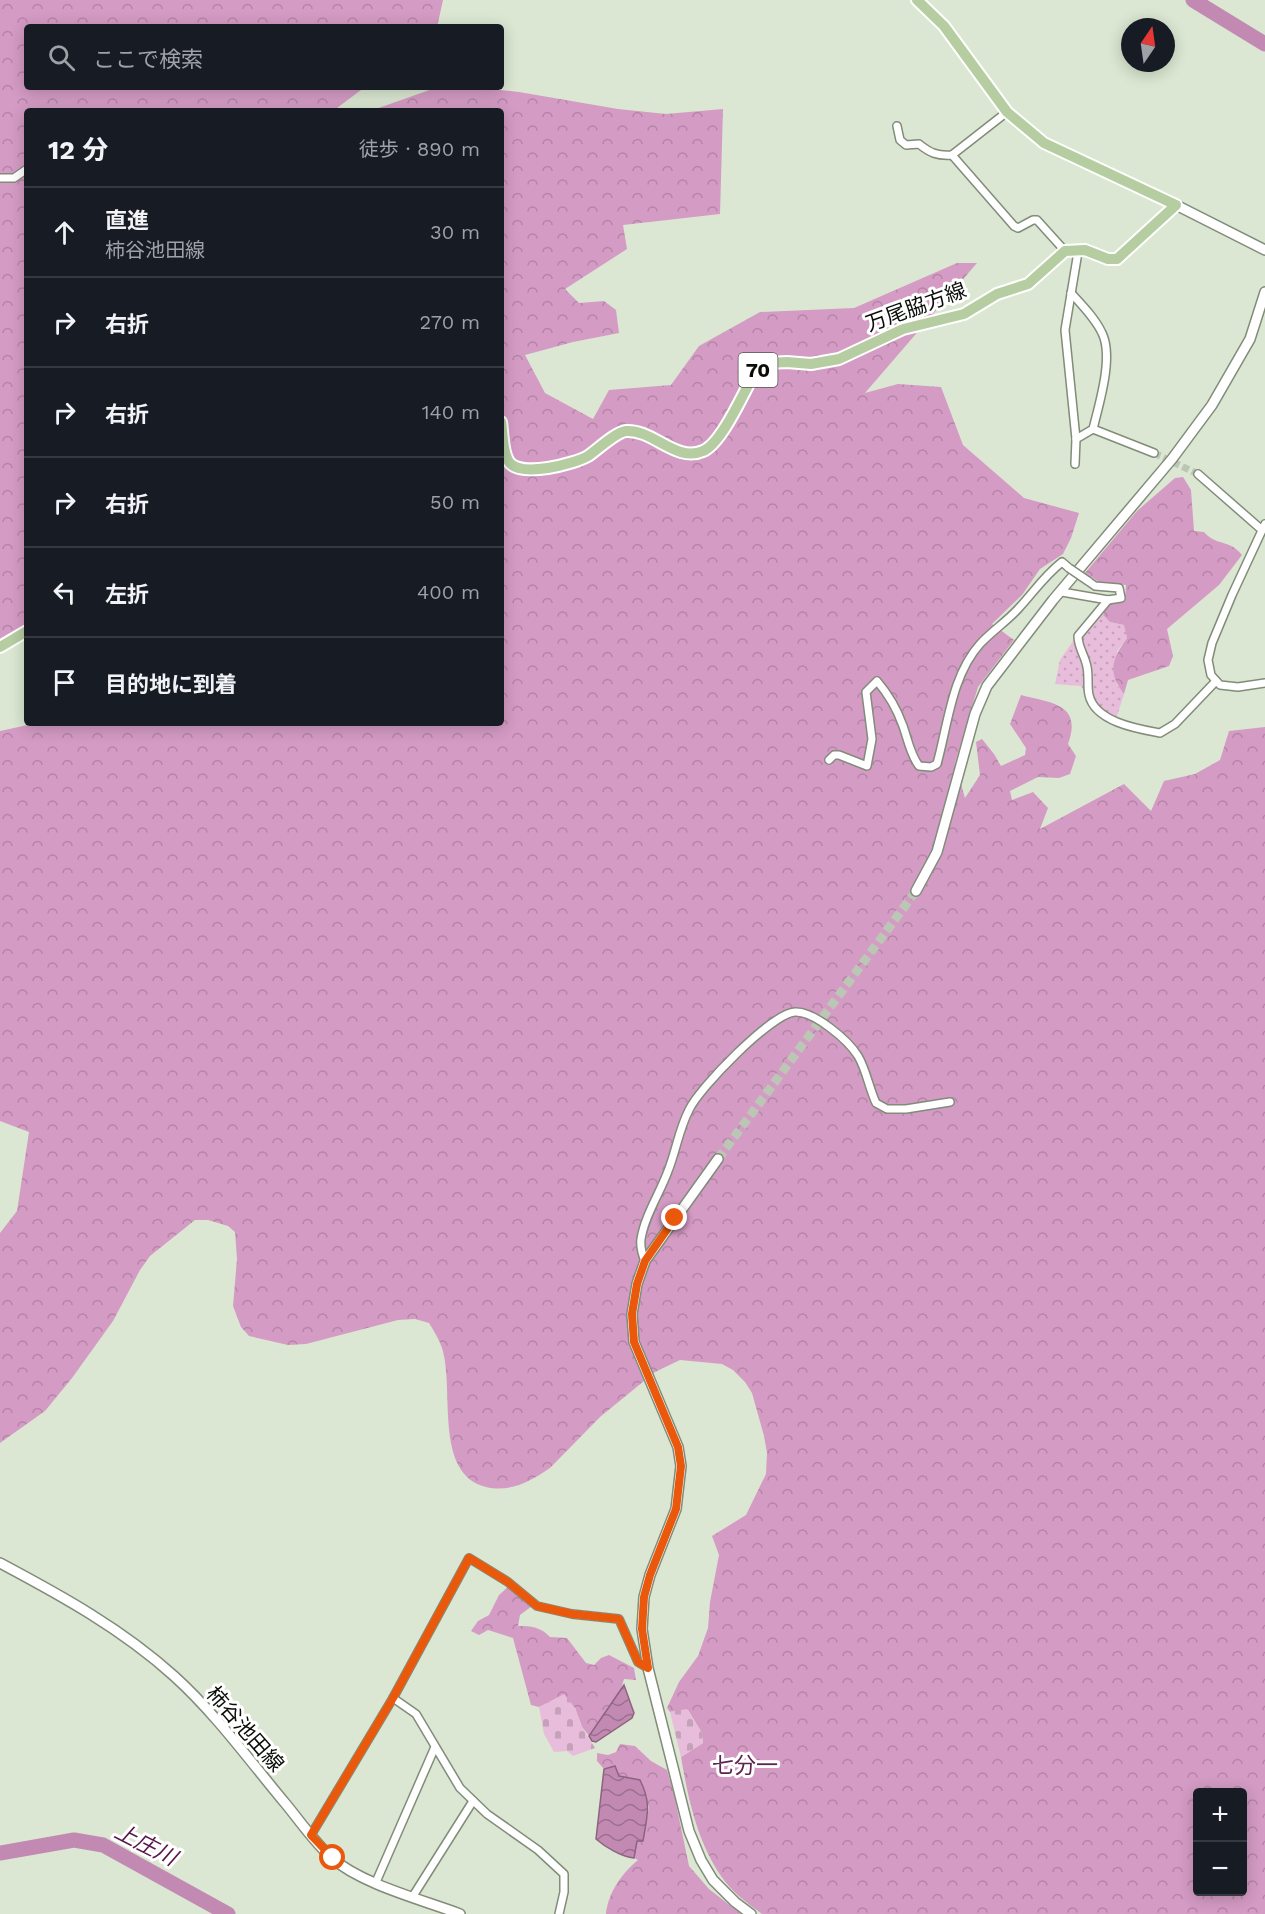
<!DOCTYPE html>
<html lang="ja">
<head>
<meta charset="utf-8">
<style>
	:root { --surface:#171b24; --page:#242831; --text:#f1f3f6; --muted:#9ea1a6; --line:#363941 }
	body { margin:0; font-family:"Work Sans","Noto Sans JP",sans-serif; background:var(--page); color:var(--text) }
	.controls { position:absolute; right:18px; bottom:18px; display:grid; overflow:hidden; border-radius:6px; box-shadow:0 3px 15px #0003 }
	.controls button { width:54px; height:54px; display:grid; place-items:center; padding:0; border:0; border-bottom:2px solid var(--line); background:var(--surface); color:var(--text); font:30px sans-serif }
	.compass { position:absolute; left:1121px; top:18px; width:54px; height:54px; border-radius:50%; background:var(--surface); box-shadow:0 3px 15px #0003; rotate:13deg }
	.stop { position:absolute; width:18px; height:18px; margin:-14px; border:4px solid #ea580c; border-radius:50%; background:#fff }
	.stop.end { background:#ea580c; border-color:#fff; box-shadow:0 2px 6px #0008 }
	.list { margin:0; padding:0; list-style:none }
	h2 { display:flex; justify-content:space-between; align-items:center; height:78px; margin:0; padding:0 24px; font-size:26px }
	h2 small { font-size:20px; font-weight:400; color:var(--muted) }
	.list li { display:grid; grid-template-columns:39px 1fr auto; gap:18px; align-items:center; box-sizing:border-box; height:90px; padding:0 24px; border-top:2px solid var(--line) }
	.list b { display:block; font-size:22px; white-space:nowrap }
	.list p { margin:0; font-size:20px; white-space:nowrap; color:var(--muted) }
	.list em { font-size:20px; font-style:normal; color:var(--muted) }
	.icon { flex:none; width:33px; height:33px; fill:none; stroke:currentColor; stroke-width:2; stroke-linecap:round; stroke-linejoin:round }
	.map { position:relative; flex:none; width:1265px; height:1914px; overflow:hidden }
	.search { position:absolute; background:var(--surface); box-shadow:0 3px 15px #0003; left:24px; top:24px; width:480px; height:66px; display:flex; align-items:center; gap:15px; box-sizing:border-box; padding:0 21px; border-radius:6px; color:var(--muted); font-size:22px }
	.panel { position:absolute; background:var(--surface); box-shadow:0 3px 15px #0003; left:24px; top:108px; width:480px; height:618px; border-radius:6px }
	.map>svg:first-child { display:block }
	.grass { fill:url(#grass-dots) }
	.forest { fill:url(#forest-crowns); fill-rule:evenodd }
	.cemetery { fill:url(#cemetery-stones) }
	.water { fill:url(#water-waves); stroke:#8b647f; stroke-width:1.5 }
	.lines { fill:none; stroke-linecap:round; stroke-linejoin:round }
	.river { stroke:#c28ab2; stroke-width:15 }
	.street-tunnel { stroke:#bcc6b4; stroke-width:7; stroke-dasharray:7 3.5; stroke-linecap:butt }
	.secondary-tunnel { stroke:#bcc6b4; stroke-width:9; stroke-dasharray:9 4.5; stroke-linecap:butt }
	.street-casing { stroke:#818c79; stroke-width:10 }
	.secondary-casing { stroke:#818c79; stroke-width:12 }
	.primary-casing { stroke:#fff; stroke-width:14 }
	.street { stroke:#fff; stroke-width:7 }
	.secondary { stroke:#fff; stroke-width:9 }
	.primary { stroke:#b5cda1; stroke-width:10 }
	.street-bridge-casing { stroke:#818c79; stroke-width:10; stroke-linecap:butt }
	.street-bridge { stroke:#fff; stroke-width:7 }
	.route { stroke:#ea580c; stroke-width:8 }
	.labels { text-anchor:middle; stroke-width:6; stroke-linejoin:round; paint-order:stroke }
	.shield { fill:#fff; stroke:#545651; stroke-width:1.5 }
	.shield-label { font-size:20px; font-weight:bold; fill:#0a0d07 }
	.street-label { font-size:21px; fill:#0a0d07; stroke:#fff }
	.neighbourhood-label { font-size:22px; fill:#5b234e; stroke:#fff }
	.water-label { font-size:22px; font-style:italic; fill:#561449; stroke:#fff }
</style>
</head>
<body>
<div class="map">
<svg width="1265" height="1914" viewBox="0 0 1265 1914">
	<defs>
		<pattern id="grass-dots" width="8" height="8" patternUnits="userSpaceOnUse" patternTransform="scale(1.5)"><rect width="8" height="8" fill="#e8bddb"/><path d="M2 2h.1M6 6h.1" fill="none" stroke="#c6a1ba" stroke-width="1.8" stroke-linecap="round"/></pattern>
		<pattern id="forest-crowns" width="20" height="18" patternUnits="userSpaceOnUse" patternTransform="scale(1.5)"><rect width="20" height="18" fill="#d49bc4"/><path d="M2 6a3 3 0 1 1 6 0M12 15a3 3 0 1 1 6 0" fill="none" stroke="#b584a7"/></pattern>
		<pattern id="cemetery-stones" width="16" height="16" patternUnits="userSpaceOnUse" patternTransform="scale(1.5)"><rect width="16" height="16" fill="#e8bddb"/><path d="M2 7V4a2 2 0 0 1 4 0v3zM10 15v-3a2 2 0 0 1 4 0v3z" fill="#c6a1ba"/></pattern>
		<pattern id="water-waves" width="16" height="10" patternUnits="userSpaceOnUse" patternTransform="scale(1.5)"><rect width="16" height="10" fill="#c28ab2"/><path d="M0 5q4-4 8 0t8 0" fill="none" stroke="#9c6f8f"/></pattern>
	</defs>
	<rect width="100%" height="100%" fill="#dbe7d2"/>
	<path class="grass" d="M1096 608 1110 622 1124 625 1127 638 1117 651V685L1124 694 1116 719C1102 710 1089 701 1081 686L1055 684 1060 660Z"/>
	<g class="forest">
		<polygon points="0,0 443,0 437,27 27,27 27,87 365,87 333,111 27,111 27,634 0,648"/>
		<path d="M438 87H471L519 92 618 109 666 114 723 109 720 214 623 225 627 249 565 289 579 303 604 301 616 310 619 333 573 342 525 355 545 393 593 419 609 390 671 385 699 346 760 312 854 308 957 263H977L865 393 898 384 941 387 963 445 1024 498 1079 513 1071 538 1063 554 1040 569 1022 595 992 624 1014 640 978 687 955 763 965 798 980 775 976 742 982 739 994 754 1001 766 1025 755 1026 748 1010 724 1021 695C1050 703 1083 703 1068 744L1076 756 1070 774 1059 778 1038 777 1010 791 1012 800 1033 792 1048 808 1040 829 1124 784 1151 811 1164 781 1195 774 1220 760 1229 731 1265 727V1914H762C747 1903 732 1892 721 1876 697 1841 688 1798 681 1757L703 1743 702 1733 688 1710 670 1712 667 1708 679 1682 698 1656 708 1628 710 1602 719 1555 712 1536 746 1515 766 1474 767 1453 764 1436 752 1393 745 1382 733 1370 722 1364 680 1360 655 1372 600 1417 550 1468C531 1481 510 1493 486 1487 433 1474 455 1389 442 1348 439 1339 434 1331 429 1323L415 1319 398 1320 306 1344 288 1345 249 1336 241 1327 233 1306 237 1259 235 1232 228 1226 208 1220H195L150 1256 140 1270 113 1321 72 1378 45 1411 0 1443V1233L17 1211 29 1132 0 1121V731L37 723H501V111H370ZM1198 1792H1242V1892H1198Z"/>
		<path d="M1183 477 1191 490 1194 531 1204 532C1217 547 1228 538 1242 555L1219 585 1167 629 1173 656 1169 666 1128 680 1124 694C1107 672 1112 659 1127 638L1124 625 1110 622 1103 615 1107 606 1125 598 1126 585 1099 582 1085 573 1137 511 1175 478Z"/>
		<path d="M509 1586 532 1606 520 1615 518 1626C531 1626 541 1627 550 1637L567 1638 586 1663 594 1665 601 1658 609 1655 634 1668 636 1680 624 1679 620 1692 589 1736 582 1727 575 1708 558 1699 539 1707 531 1705 513 1638 488 1630 479 1635 471 1631 478 1621 489 1615 499 1595Z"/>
		<path d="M620 1744 635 1746 651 1761 667 1770 674 1794 689 1866 709 1889 741 1914H606C608 1893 622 1873 638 1860L634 1858 637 1841H643L649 1807 640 1780 619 1776 615 1766 604 1769 597 1761V1753L608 1755 616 1752Z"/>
	</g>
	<g class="cemetery">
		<polygon points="564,1694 575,1708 582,1727 595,1748 573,1756 567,1751 554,1752 544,1734 539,1707"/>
		<polygon points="687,1709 702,1733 703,1743 681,1757 670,1712"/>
	</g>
	<g class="water">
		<polygon points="624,1685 634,1713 632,1718 596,1742 592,1741 589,1736"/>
		<path d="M615 1766 619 1776 640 1780C652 1804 647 1816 643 1841H637L634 1858C622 1857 605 1847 596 1839L604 1769Z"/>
	</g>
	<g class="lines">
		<g class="river">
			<polyline points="1193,0 1265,44"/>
			<polyline points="0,1853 74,1840 103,1845 228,1914"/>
		</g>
		<polyline class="street-tunnel" points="1154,453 1198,474"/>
		<polyline class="secondary-tunnel" points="718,1159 916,891"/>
		<defs>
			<g id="street">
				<path d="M897 126 900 140 906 145 919 144C930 153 937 156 952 155L1007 112"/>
				<polyline points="952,155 1014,226 1018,228 1033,220 1037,220 1065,251"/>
				<polyline points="0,178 14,178 27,169"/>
				<path d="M1071 293C1082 305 1095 318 1102 333 1114 357 1099 404 1093 429L1076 439"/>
				<polyline points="1093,429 1154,453"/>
				<polyline points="1075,464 1076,439 1065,330 1078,252"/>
				<polyline points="1198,474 1262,530"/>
				<polyline points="1265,524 1232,595 1212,643 1208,660 1211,675 1220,685 1238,687 1265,683"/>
				<polyline points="1062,592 1108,600 1121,598 1119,588 1095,586 1088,581"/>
				<path d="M1108 600 1078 636C1078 648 1085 655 1087 667 1089 676 1087 686 1089 695 1095 722 1138 729 1160 733L1175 724 1216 681"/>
				<path d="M829 760 834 755H839L867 766 872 739 866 692 877 681C889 695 897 709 903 726 908 740 910 754 919 766L931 767 937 764C948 724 952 675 980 644 992 631 1006 622 1018 609 1033 593 1044 576 1062 562L1069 568"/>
				<path d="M645 1261C642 1254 640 1247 641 1239 645 1215 660 1193 668 1171 676 1151 679 1129 689 1110 699 1088 772 1013 795 1012 814 1011 848 1040 858 1056 866 1069 869 1088 876 1103L887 1109H906L950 1102"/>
				<polyline points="393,1698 416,1714 460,1788 487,1814 538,1850 564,1874 564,1892 559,1914"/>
				<polyline points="311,1835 393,1698 469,1558 508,1582 537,1606 572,1614 619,1619 638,1662 648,1668"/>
				<polyline points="376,1882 435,1747"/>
				<polyline points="413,1896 473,1801"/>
			</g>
			<g id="secondary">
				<polyline points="1176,205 1265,250"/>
				<polyline points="916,891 937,852 975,714 987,686 1053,600 1172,459 1212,405 1250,339 1265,292"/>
				<polyline points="718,1159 645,1261 637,1284 632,1314 634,1342 678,1447 681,1466 676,1509 650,1575 644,1597 642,1629 648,1668 689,1831 701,1860 713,1880 735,1902 751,1914"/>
				<path d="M0 1563C62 1596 122 1629 174 1676 216 1714 249 1760 285 1803 300 1821 314 1842 332 1858 361 1884 423 1900 460 1914"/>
			</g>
			<g id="primary">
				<path d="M501 422C503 434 502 452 509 462 521 478 574 464 588 456 597 450 616 432 626 431 653 429 676 463 703 451 721 444 743 394 753 376L759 368 769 363 787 362 811 364 839 359 903 329 964 314 997 294 1028 284 1065 251 1085 250 1108 259H1117L1176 205 1044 143 1007 112 944 26 917 0"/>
				<polyline points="0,647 27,631"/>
			</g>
		</defs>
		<use href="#street" class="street-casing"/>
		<use href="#secondary" class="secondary-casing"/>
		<use href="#primary" class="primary-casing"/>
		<use href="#street" class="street"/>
		<use href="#secondary" class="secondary"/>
		<use href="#primary" class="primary"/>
		<defs>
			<polyline id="street-bridge" points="1069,568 1088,581"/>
		</defs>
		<use href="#street-bridge" class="street-bridge-casing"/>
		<use href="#street-bridge" class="street-bridge"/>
	</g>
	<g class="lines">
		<polyline class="route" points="333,1858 311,1835 393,1698 469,1558 508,1582 537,1606 572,1614 619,1619 638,1662 648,1668 642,1629 644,1597 650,1575 676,1509 681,1466 678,1447 634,1342 632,1314 637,1284 645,1261 675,1218"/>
	</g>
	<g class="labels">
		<rect class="shield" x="738.5" y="353" width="39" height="34" rx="4.5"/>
		<g class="shield-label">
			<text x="758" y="377">70</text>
		</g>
		<g class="street-label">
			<text transform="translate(916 307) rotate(-20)" y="7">万尾脇方線</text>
			<text transform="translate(245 1729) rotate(49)" y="7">柿谷池田線</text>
		</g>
		<g class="neighbourhood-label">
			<text x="745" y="1773">七分一</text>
		</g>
		<g class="water-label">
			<text transform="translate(146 1844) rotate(27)" y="8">上庄川</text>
		</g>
	</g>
</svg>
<div class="controls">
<button>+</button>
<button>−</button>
</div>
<svg class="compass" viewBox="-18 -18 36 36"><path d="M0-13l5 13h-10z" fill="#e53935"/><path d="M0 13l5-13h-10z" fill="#9ea1a6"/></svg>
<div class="stop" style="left:333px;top:1858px"></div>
<div class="stop end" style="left:675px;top:1218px"></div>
<div class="search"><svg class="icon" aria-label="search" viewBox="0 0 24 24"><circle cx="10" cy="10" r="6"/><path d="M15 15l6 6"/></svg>ここで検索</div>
<section class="panel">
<h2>12 分<small>徒歩 · 890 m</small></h2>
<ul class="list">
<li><svg class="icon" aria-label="ahead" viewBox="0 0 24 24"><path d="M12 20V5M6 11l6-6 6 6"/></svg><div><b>直進</b><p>柿谷池田線</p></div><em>30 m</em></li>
<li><svg class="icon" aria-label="right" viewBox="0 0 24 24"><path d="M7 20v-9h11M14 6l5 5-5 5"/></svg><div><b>右折</b></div><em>270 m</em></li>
<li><svg class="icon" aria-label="right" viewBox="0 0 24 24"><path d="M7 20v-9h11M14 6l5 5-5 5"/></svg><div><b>右折</b></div><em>140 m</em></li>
<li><svg class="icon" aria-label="right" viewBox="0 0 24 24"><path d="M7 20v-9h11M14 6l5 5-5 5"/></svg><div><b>右折</b></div><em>50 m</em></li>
<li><svg class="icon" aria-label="left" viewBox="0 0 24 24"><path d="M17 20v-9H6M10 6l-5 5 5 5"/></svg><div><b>左折</b></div><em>400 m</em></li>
<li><svg class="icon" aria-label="arrive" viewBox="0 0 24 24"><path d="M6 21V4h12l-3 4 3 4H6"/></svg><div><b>目的地に到着</b></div></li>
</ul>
</section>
</div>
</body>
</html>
